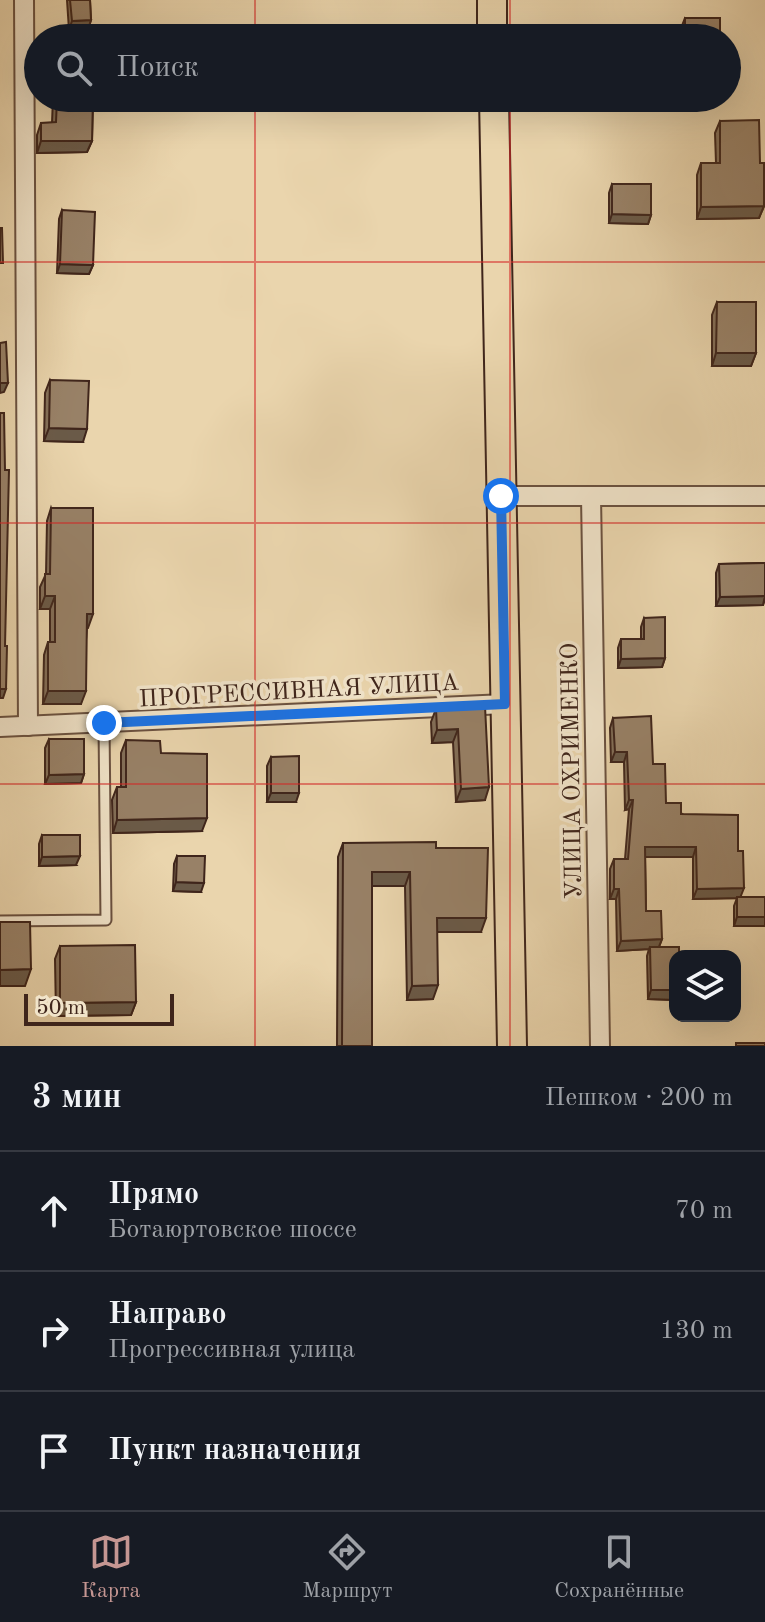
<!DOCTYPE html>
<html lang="ru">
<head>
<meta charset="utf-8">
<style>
	:root { --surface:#171b24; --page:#242831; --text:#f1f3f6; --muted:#9ea1a6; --line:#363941; --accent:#c59692 }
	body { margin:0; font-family:"Old Standard TT",serif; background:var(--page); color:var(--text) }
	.controls { position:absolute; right:24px; bottom:24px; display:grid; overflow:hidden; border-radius:16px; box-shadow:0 8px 32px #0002 }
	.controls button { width:72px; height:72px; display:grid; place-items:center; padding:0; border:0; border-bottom:2px solid var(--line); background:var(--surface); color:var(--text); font:40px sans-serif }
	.scale { position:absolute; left:24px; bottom:20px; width:150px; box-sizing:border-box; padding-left:8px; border:4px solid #3f251b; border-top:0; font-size:22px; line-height:28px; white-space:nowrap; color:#3f251b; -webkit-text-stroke:6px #f1e4ca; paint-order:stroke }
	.stop { position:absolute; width:24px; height:24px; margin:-18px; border:6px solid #1a73e8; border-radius:50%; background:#fff }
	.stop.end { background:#1a73e8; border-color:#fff; box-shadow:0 2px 8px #0008 }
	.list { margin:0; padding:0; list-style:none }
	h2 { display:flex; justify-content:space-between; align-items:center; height:104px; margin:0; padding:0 32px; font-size:34px }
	h2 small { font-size:26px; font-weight:400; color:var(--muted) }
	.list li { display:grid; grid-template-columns:52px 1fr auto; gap:24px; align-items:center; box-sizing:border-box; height:120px; padding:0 32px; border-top:2px solid var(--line) }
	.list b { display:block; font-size:30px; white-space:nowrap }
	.list p { margin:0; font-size:26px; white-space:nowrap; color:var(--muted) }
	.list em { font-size:26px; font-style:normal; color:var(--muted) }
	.icon { flex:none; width:44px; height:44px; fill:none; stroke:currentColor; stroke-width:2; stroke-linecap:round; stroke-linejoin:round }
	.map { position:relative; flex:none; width:765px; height:1046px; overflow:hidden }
	.search { position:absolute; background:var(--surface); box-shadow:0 8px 32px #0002; left:24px; right:24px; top:24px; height:88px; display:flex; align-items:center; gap:20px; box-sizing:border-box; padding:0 28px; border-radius:44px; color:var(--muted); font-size:30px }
	.sheet { height:464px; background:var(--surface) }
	nav { display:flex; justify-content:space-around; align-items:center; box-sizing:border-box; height:112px; border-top:2px solid var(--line); background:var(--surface); font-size:22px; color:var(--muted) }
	nav a { display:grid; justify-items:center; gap:4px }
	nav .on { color:var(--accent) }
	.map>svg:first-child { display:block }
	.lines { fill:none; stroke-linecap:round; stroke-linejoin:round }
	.lane-casing { stroke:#6a5140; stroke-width:13 }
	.street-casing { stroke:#6a5140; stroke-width:22 }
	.primary-casing { stroke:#3f251b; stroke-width:32 }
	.lane { stroke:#f1e4ca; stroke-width:9 }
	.street { stroke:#f1e4ca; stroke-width:18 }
	.primary { stroke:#ead5ad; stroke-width:28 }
	.wall { fill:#836f59; stroke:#3f251b; stroke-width:2 }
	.shaded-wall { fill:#6a5a48; stroke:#3f251b; stroke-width:2 }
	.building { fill:#988167; stroke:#3f251b; stroke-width:2 }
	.route { stroke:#1a73e8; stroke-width:10 }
	.grid { fill:none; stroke:#d62828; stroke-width:2; stroke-opacity:0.55 }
	.labels { text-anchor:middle; stroke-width:7; stroke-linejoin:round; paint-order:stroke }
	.street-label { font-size:24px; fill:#3f251b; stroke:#f1e4ca }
</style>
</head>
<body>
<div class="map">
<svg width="765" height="1046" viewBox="0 0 765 1046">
	<rect width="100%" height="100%" fill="#ead5ad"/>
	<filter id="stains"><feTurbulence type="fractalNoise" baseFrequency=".0025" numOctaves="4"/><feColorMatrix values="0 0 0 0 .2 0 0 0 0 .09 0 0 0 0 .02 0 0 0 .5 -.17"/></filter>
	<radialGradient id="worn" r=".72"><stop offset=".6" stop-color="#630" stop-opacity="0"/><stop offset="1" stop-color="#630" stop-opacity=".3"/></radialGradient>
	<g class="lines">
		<defs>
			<polyline id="lane" points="0,921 106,920 104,723"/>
			<g id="street">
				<polyline points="24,0 28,726"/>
				<polyline points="501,496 765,496"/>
				<polyline points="591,496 600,1046"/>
				<polyline points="0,727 505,704"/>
			</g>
			<g id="primary">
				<polyline points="492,0 492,38"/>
				<polyline points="494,98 512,1046"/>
			</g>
		</defs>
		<use href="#lane" class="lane-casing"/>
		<use href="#street" class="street-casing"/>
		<use href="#primary" class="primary-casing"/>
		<use href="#lane" class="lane"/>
		<use href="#street" class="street"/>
		<use href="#primary" class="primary"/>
	</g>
	<g class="wall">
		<polygon points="67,0 90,0 91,20 88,29 69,30"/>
		<polygon points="685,18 720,38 680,38 680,31"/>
		<polygon points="53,98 93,98 92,141 87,152 37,153 37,135 41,123 52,123"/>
		<polygon points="720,121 760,163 764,206 759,218 697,219 697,175 701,163 716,163 715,133"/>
		<polygon points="612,184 651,215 648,224 609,223 609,193"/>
		<polygon points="62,210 93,265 89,274 57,273 59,219"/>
		<polygon points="717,302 756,353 751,366 712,366 712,315"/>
		<polygon points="50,380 83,442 44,441 45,393"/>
		<polygon points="51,508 88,628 87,627 81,704 43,704 44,655 48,642 50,642 50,609 40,609 40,587 46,574 47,521"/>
		<polygon points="765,563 765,599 763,605 716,606 716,573 719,564"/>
		<polygon points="644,618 665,658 662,667 618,668 618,648 621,639 641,639 641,627"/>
		<polygon points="485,706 485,800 456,802 453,742 432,743 431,722 436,709"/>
		<polygon points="613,718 653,764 666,803 738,851 741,897 765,897 765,926 734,926 734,906 737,898 693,899 693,857 645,857 646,911 662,939 659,947 675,956 675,1000 648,999 647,956 649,949 617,951 616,899 610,899 610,869 614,859 625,859 629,809 625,810 624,762 611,762 610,728"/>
		<polygon points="49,739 84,774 81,783 45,784 45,748"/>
		<polygon points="126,740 161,753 202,831 113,833 112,800 117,787 121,787 121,753"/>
		<polygon points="271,757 296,802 267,802 267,766"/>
		<polygon points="42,835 76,865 39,866 39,844"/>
		<polygon points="343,843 436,848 481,932 437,932 433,999 407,1000 405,886 372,886 372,1046 337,1046 338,857"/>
		<polygon points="177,856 201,892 173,891 174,864"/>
		<polygon points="60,946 136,1002 131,1015 56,1016 55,959"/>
	</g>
	<g class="shaded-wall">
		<polygon points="91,20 88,29 69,30 72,21"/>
		<polygon points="41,141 92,141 87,152 37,153"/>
		<polygon points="764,206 759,218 697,219 701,207"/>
		<polygon points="612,214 651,215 648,224 609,223"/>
		<polygon points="60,264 93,265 89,274 57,273"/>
		<polygon points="716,353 756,353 751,366 712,366"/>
		<polygon points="0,383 8,383 4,392 0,393"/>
		<polygon points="49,428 87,429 83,442 44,441"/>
		<polygon points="45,596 55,596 50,609 40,609"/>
		<polygon points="765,596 763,605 716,606 720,597"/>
		<polygon points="87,614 93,614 88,628 82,627"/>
		<polygon points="665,658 662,667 618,668 621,659"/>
		<polygon points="0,689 6,689 3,698 0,698"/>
		<polygon points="48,691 86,691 81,704 43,704"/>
		<polygon points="458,729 453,742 432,743 437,730"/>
		<polygon points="615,752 627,752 624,762 611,762"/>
		<polygon points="84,774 81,783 45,784 49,775"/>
		<polygon points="489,787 485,800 456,802 461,789"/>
		<polygon points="271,793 299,793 296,802 267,802"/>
		<polygon points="629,800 633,800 629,809 625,810"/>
		<polygon points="207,818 202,831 113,833 117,820"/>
		<polygon points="645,847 696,847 693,857 642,857"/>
		<polygon points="80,856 76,865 39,866 42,857"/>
		<polygon points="372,872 410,872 405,886 367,886"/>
		<polygon points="176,882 204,883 201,892 173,891"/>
		<polygon points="744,888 740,898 693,899 697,889"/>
		<polygon points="614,889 619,889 616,899 610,899"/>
		<polygon points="737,917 765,917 765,926 734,926"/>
		<polygon points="437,918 486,918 481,932 432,932"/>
		<polygon points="662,939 658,949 650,947 649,949 617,951 621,941"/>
		<polygon points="31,969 25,986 0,986 0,970"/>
		<polygon points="438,985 433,999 407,1000 412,986"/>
		<polygon points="651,990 675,990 675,1000 648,999"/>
		<polygon points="136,1002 131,1015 56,1016 60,1003"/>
	</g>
	<g class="building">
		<polygon points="70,0 90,0 91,20 72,21"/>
		<rect x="685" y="18" width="35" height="20"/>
		<polygon points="87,36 87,38 50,38"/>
		<polygon points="57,98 93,98 92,141 41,141 41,123 56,122"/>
		<polygon points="759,120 760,163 764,163 764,206 701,207 701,163 720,163 720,121"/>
		<polygon points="612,184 651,184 651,215 612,214"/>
		<polygon points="62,210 95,212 93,265 60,264"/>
		<polygon points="0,228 2,228 3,263 0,263"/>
		<polygon points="717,302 756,302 756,353 716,353"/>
		<polygon points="6,342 8,383 0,383 0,343"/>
		<polygon points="50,380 89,381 87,429 49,428"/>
		<polygon points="0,413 4,413 5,470 9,470 5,646 7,646 6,689 0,689"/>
		<polygon points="51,508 93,508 93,614 87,614 86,691 48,691 48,642 55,642 55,596 45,596 45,574 50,574"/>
		<polygon points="765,563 765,596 720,597 719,564"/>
		<polygon points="665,617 665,658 621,659 621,639 644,639 644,618"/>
		<polygon points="485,706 489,787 461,789 458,729 437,730 436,709"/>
		<polygon points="651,716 653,764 665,764 666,803 681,803 681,814 738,815 738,851 743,851 744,888 697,889 696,847 645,847 646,911 661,911 662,939 621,941 619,889 614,889 614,859 628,859 633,800 629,800 627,752 615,752 613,718"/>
		<polygon points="49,739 84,739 84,774 49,775"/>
		<polygon points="126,740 160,741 161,753 207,754 207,818 117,820 117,787 126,787"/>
		<polygon points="299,756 299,793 271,793 271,757"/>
		<polygon points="42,835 80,835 80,856 42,857"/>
		<polygon points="436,842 436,848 488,848 486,918 437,918 438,985 412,986 410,872 372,872 372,1046 342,1046 343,843"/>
		<polygon points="177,856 205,856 204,883 176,882"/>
		<rect x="737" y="897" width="28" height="20"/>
		<polygon points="0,922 30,922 31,969 0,970"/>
		<polygon points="135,945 136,1002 60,1003 60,946"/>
		<polygon points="650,947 679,947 679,956 675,956 675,990 651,990"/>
		<rect x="736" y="1043" width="29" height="3"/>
	</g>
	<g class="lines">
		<polyline class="route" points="104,723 505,704 501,496"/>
	</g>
	<path class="grid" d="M255 0V38M510 0V38M255 98V1046M510 98V1046M0 262H765M0 523H765M0 784H765"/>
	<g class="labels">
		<g class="street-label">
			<text transform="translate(299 690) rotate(-3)" y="8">ПРОГРЕССИВНАЯ УЛИЦА</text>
			<text transform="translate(571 771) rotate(-91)" y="8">УЛИЦА ОХРИМЕНКО</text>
		</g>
	</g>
	<rect width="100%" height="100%" filter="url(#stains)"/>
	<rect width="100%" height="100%" fill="url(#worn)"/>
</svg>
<div class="controls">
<button><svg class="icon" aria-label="layers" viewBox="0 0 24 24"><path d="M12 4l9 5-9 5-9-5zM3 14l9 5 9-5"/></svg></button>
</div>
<div class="scale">50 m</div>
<div class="stop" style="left:501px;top:496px"></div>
<div class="stop end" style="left:104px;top:723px"></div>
<div class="search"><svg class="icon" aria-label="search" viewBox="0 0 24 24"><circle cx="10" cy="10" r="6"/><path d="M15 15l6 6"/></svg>Поиск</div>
</div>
<section class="sheet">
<h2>3 мин<small>Пешком · 200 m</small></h2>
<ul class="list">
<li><svg class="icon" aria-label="ahead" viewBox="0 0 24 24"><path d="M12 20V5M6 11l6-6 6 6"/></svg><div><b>Прямо</b><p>Ботаюртовское шоссе</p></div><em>70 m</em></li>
<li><svg class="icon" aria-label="right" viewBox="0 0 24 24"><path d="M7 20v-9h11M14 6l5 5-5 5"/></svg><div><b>Направо</b><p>Прогрессивная улица</p></div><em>130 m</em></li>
<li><svg class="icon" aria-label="arrive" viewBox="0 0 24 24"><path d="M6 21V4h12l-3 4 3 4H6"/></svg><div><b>Пункт назначения</b></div></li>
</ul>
</section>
<nav>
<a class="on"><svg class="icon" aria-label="map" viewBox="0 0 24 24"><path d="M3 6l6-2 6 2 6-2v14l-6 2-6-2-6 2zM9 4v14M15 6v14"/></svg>Карта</a>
<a><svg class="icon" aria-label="directions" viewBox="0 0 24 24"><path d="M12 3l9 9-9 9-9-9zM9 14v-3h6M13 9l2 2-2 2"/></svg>Маршрут</a>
<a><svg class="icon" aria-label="saved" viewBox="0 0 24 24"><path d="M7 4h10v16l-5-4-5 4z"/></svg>Сохранённые</a>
</nav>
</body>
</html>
